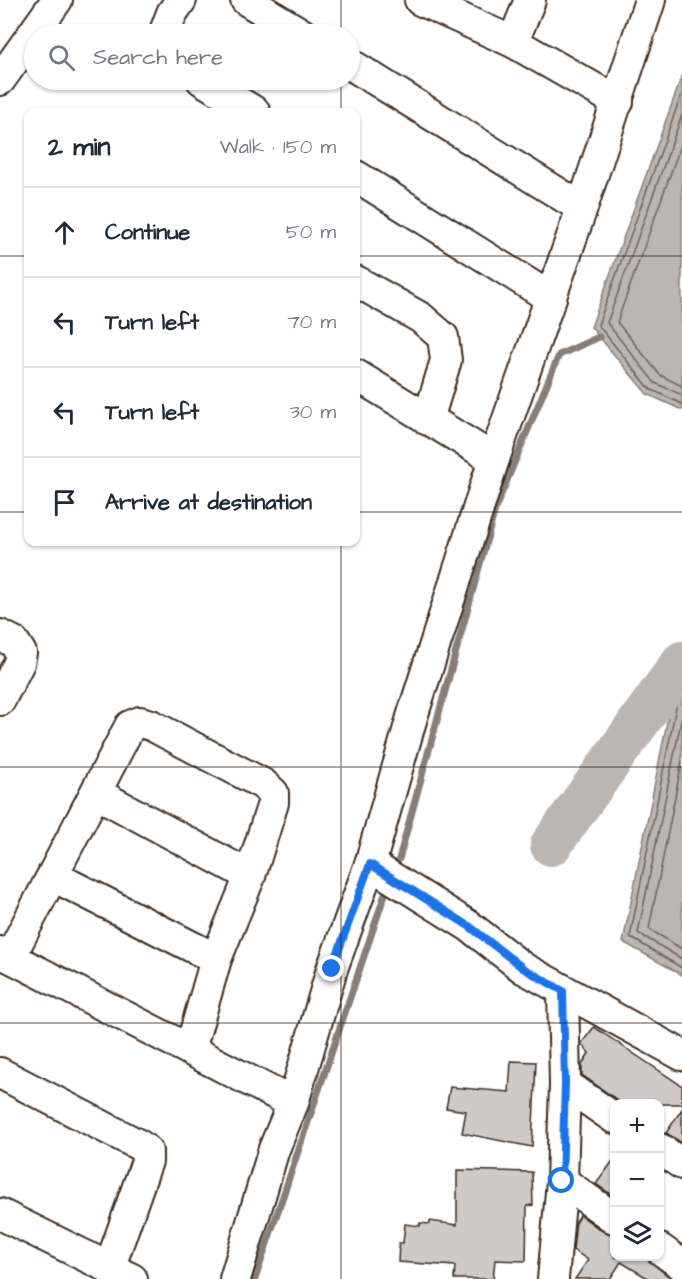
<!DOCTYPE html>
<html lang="en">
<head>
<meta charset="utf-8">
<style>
	:root { --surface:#fff; --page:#f6f6f7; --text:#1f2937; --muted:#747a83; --line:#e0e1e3 }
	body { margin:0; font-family:"Architects Daughter",sans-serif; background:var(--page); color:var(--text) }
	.controls { position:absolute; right:18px; bottom:18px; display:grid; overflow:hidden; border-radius:12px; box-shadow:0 2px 4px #0004 }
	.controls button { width:54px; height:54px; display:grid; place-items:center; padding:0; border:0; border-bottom:2px solid var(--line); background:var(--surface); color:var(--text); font:30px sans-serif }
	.stop { position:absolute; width:18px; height:18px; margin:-14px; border:4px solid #1a73e8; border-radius:50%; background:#fff }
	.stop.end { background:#1a73e8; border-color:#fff; box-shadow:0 2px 6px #0008 }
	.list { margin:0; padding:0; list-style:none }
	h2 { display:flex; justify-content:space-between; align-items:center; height:78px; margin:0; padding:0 24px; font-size:26px }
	h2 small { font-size:20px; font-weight:400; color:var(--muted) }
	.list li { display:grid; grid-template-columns:39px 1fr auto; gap:18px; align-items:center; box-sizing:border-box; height:90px; padding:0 24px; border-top:2px solid var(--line) }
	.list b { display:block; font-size:22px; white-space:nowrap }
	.list em { font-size:20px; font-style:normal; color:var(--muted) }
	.icon { flex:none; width:33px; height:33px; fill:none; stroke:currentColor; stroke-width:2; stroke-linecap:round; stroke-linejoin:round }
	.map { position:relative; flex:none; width:682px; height:1279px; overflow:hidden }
	.search { position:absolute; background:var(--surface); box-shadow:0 2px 4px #0004; left:24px; top:24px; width:336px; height:66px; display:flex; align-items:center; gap:15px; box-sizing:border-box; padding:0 21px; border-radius:33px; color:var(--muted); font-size:22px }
	.panel { position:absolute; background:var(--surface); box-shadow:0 2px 4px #0004; left:24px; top:108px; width:336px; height:438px; border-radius:12px }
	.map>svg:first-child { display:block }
	.water { fill:#bcb6b3; stroke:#887e77; stroke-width:1.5 }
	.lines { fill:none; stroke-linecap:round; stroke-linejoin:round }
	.shore { stroke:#6f625a; stroke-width:1.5 }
	.stream { stroke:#887e77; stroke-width:7 }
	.river { stroke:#bcb6b3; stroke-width:42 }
	.building { fill:#cfcac7; stroke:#3b2a1e; stroke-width:1.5 }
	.minor-casing { stroke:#3b2a1e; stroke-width:34 }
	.minor { stroke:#fff; stroke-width:30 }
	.route { stroke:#1a73e8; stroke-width:8 }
	.grid { fill:none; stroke:#3b2a1e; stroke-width:1.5; stroke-opacity:0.55 }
</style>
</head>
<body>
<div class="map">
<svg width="682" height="1279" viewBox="0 0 682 1279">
	<rect width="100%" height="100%" fill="#fff"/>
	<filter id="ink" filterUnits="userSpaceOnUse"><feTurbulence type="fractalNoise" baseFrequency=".0167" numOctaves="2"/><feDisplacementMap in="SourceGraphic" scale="12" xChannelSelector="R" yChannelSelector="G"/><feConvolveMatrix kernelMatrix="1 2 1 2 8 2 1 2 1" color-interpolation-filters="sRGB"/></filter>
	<g filter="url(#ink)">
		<g class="water">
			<polygon points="682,76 682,410 647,394 591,327"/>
			<polygon points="682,647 682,975 623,942"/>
		</g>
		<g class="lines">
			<g class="shore">
				<polyline points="682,93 598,325 650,389 682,404"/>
				<polyline points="682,115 607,323 655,383 682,395"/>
				<polyline points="682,142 617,322 660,375 682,386"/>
				<polyline points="682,677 630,937 682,968"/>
				<polyline points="682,716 638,933 682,959"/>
				<polyline points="682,761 649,929 682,949"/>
			</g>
			<g class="stream">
				<polyline points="399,859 495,509 559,355 599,337"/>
				<polyline points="255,1279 387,888"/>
			</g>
			<polyline class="river" points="551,845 682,662"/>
		</g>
		<g class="building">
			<polygon points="594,1027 682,1086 682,1104 623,1104 582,1075 582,1065 589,1053 581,1044"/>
			<polygon points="511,1061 536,1062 532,1147 462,1133 466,1111 446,1108 450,1087 509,1092"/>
			<polygon points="682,1109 682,1143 666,1133"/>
			<polygon points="615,1158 615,1197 596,1184"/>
			<polygon points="457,1170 532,1172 533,1205 527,1206 526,1261 495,1260 493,1279 454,1279 455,1266 398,1262 399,1243 403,1243 405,1224 420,1226 420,1223 430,1224 430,1221 457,1225"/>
			<polygon points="580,1215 604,1232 615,1235 615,1257 645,1257 672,1279 649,1279 621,1262 610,1279 575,1279 588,1260 573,1250 576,1221"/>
		</g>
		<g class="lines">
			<defs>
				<g id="minor">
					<polyline points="246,0 302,34"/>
					<polyline points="420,0 513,42 618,102"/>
					<polyline points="164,34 172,13 181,0"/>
					<polyline points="513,42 530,0"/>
					<polyline points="350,64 582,208"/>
					<polyline points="0,80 57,0"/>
					<polyline points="202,80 255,112"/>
					<polyline points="356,176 551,298"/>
					<polyline points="356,281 421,318 443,337 446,360 428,420"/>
					<polyline points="356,375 494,459"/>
					<polyline points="0,635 14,642 21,653 19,663 0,700"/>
					<polyline points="96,793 250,876"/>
					<polyline points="370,864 469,926 523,968 682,1055"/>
					<polyline points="53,876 216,959"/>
					<polyline points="0,952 293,1103"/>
					<polyline points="10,957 130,726 140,722 151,725 263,784 273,793 273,803 250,876 216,959 190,1050"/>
					<polyline points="0,1073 139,1145 147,1151 147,1161 109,1269"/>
					<polyline points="565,1084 614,1118"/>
					<polyline points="660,1149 682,1164"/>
					<polyline points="562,1181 614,1218"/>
					<polyline points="0,1214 132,1279"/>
					<polyline points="660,1249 682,1265"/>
					<polyline points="235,1279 274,1149 293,1103 332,969 370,864 412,717 494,459 582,208 650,0"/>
					<polyline points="553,1279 562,1181 565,1084 563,991"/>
				</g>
			</defs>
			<use href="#minor" class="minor-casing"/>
			<use href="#minor" class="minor"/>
		</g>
	</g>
	<g class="lines" filter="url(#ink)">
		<polyline class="route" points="332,969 370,864 469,926 523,968 563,991 565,1084 562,1181"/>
	</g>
	<path class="grid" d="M341 0V34M341 80V112M0 256H28M356 256H682M0 512H28M356 512H682M341 542V1279M0 767H682M0 1023H682"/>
</svg>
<div class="controls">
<button>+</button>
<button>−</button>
<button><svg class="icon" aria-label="layers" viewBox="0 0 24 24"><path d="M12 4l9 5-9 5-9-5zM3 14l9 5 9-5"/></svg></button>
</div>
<div class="stop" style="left:562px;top:1181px"></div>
<div class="stop end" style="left:332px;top:969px"></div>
<div class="search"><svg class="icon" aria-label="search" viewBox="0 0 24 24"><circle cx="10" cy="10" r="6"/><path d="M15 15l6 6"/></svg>Search here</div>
<section class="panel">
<h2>2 min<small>Walk · 150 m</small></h2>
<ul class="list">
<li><svg class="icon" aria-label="ahead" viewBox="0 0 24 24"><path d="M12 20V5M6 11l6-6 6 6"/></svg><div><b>Continue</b></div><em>50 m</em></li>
<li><svg class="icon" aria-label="left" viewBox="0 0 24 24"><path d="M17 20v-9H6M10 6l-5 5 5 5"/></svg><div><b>Turn left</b></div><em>70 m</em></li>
<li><svg class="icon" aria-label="left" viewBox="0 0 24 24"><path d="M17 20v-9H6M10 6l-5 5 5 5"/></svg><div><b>Turn left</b></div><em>30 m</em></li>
<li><svg class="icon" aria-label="arrive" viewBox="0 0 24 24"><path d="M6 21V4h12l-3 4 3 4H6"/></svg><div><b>Arrive at destination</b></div></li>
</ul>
</section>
</div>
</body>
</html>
